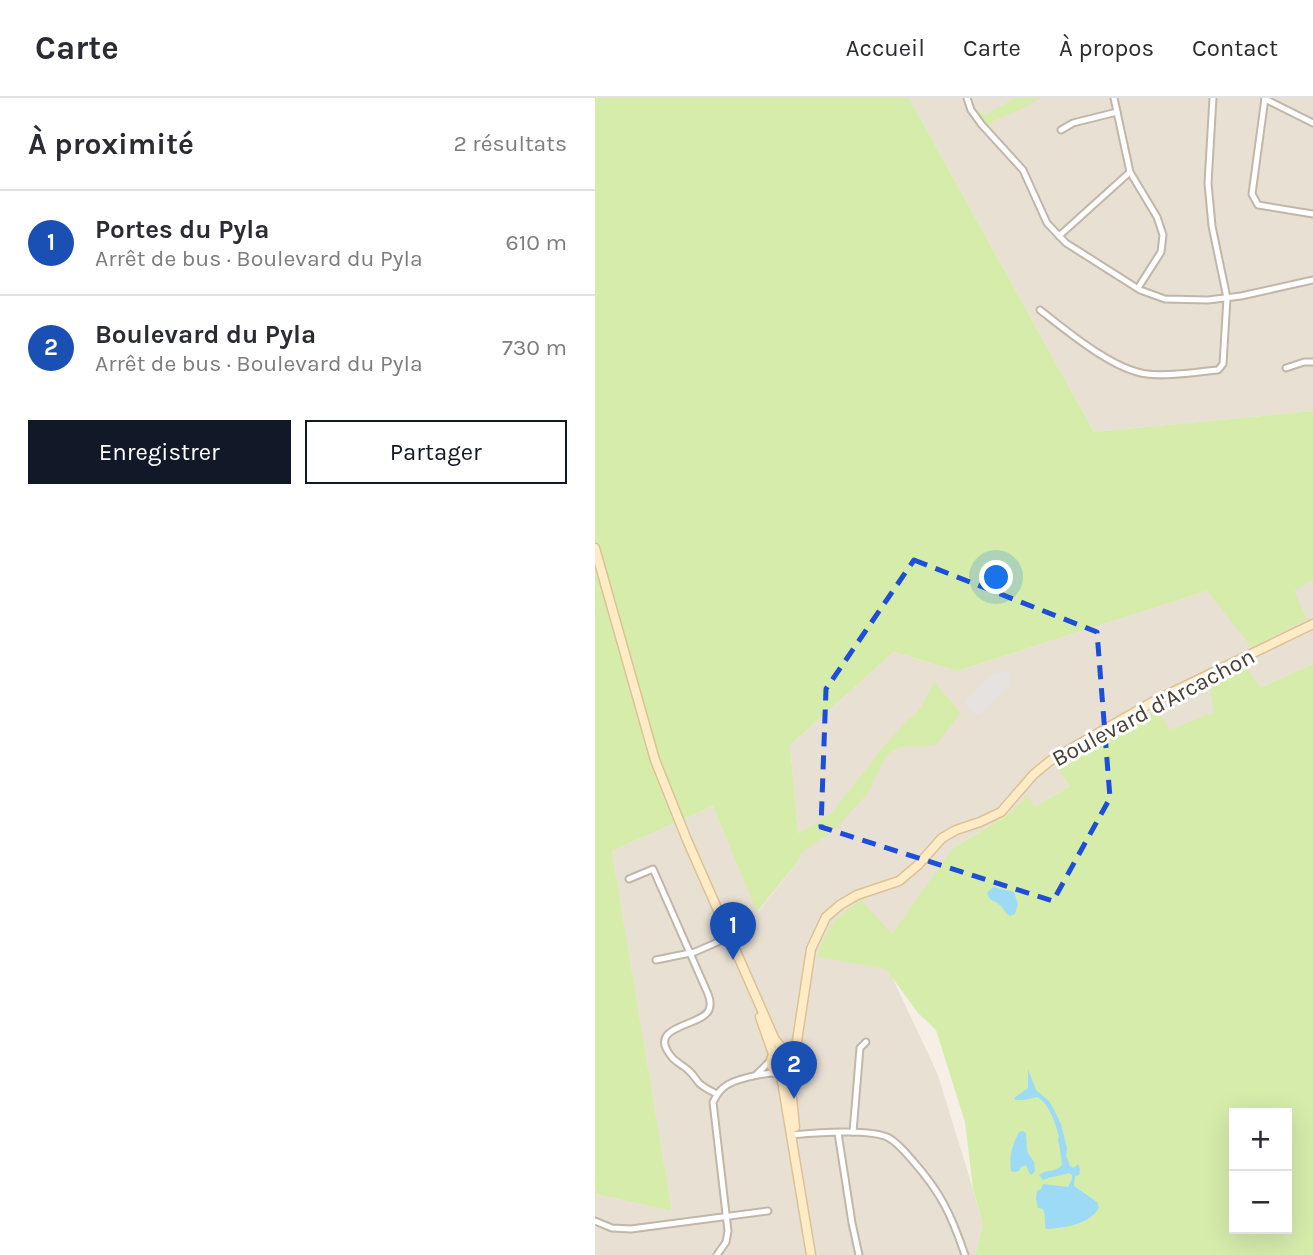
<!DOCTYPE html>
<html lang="fr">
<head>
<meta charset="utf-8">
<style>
	:root { --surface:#fff; --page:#f7f7f7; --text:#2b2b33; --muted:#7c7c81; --line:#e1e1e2; --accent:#111827 }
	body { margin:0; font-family:Karla,sans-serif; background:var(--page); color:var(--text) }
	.controls { position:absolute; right:21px; bottom:21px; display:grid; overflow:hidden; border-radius:0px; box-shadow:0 7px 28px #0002 }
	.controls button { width:63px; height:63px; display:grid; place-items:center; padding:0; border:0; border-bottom:2px solid var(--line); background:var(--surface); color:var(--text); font:35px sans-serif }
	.you { position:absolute; left:402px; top:480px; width:24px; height:24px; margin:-18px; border:5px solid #fff; border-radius:50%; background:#1a73e8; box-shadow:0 0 0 10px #1a73e833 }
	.badge { display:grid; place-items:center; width:46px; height:46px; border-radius:50%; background:var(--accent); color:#fff; font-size:23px; font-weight:700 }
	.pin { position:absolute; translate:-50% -58px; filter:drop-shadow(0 2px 4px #0008) }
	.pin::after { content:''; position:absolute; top:37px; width:24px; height:21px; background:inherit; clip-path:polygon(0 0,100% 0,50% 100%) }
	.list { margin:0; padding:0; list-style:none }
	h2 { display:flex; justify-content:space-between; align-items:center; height:91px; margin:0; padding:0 28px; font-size:30px }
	h2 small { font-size:23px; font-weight:400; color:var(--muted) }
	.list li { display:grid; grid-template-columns:46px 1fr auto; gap:21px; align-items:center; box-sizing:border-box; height:105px; padding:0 28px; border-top:2px solid var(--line) }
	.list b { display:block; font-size:26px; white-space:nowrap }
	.list p { margin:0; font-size:23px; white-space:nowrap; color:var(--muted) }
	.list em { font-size:23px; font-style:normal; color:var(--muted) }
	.actions { display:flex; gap:14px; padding:21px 28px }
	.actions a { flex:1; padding:16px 0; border:2px solid var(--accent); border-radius:0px; text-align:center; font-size:24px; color:var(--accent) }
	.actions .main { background:var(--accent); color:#fff }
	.map { position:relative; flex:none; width:718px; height:1157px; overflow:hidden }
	header { display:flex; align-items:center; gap:42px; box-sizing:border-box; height:98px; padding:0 35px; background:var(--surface); border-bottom:2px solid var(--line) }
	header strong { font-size:33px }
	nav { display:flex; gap:38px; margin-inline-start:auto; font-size:24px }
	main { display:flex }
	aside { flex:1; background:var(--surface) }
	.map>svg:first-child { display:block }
	.residential { fill:#e9e0d4 }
	.green { fill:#d5ecab; fill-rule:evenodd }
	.parking { fill:#e5e2df }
	.water { fill:#9ddaf6 }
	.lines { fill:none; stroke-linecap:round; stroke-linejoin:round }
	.minor-casing { stroke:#c1b6a8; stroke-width:9 }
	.secondary-casing { stroke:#dcc294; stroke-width:11 }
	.minor { stroke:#fff; stroke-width:5 }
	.secondary { stroke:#ffecc6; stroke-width:8 }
	.marked { fill:none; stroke:#1d4ed8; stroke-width:5; stroke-dasharray:14 9; stroke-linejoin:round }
	.labels { text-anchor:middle; stroke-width:6; stroke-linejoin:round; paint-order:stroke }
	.street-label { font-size:23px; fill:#483f35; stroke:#fff }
</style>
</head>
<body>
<header>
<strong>Carte</strong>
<nav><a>Accueil</a><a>Carte</a><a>À propos</a><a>Contact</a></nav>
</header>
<main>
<aside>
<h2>À proximité<small>2 résultats</small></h2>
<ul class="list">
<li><span class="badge" style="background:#1a4fb4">1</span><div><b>Portes du Pyla</b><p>Arrêt de bus · Boulevard du Pyla</p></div><em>610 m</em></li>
<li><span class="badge" style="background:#1a4fb4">2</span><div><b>Boulevard du Pyla</b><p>Arrêt de bus · Boulevard du Pyla</p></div><em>730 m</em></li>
</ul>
<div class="actions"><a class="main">Enregistrer</a><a>Partager</a></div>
</aside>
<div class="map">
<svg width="718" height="1157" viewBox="0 0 718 1157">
	<rect width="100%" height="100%" fill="#f5efe6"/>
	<g class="residential">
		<polygon points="314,0 718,0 718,313 499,334"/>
		<polygon points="718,482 718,566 666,589 650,569 620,614 575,633 563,611 464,671 475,688 439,709 432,699 411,718 358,750 290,864 343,977 378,1091 388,1127 380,1157 0,1157 0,1096 77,1113 17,753 118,708 163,814 205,761 195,647 299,554 362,573 612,493 698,493"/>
	</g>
	<g class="green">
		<polygon points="0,0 314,0 499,334 718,313 718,482 699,493 712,521 657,550 612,493 362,573 299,554 195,647 203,736 237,715 284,654 311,623 321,615 328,606 339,584 366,615 341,647 304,649 292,657 273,695 240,731 205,756 205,761 162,814 118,708 17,753 77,1113 0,1096"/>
		<polygon points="420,0 447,0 422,13 398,23 394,29 382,13 390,17"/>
		<path d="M718 566V1157H380L388 1127 378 1090 370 1024 341 932 323 915 291 871 222 859C230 831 241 818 266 802L297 836 358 750 411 718 433 698 439 709 475 688 464 672 563 611 575 632 619 614 614 587 650 568 666 589ZM639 1015H692V1131H639Z"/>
	</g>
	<polygon class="parking" points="409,573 413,574 415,581 415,588 384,617 375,612 370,603 397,577"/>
	<g class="water">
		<path d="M398 789 419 794 423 806 420 816 415 818C410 815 409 811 405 807 398 801 396 805 392 795Z"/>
		<path d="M433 971 441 992 455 1004 466 1026 472 1050 471 1057 475 1068 479 1070 483 1066 485 1071 484 1077 480 1078 479 1088 502 1104 504 1110C495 1126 469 1130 451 1131 449 1124 451 1117 448 1111L443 1110 441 1100 442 1093 446 1091 448 1086 473 1089 477 1081V1077L474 1075C465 1078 457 1078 448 1082L444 1077C451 1071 460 1075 467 1067L465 1051 463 1042 464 1039C461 1026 454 1005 442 999L429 1002H420L419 1000 433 990Z"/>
		<path d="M427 1033 431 1035 432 1053 439 1064 440 1073 437 1077 435 1076 431 1067 426 1069 424 1073 419 1074 416 1073C414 1058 417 1047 424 1034Z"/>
	</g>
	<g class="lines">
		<defs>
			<g id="minor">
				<polyline points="372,0 376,12 387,27 428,72 452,125 471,145 545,192 570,201 613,202 646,198 718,182"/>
				<polyline points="519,0 535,74 562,119 568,137 566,154 543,190"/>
				<polyline points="670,0 657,96 663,107 718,116"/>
				<polyline points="670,1 718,25"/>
				<polyline points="466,32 478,25 522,14"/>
				<polyline points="464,138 535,74"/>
				<path d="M445 212C472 233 518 272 552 276 573 279 600 274 623 272L628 266 632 200 617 128 613 85 618 0"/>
				<polyline points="691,270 709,264 718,264"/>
				<path d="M34 781 58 771 113 896C115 901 116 907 114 912 106 929 51 927 76 958 80 964 88 967 93 972 98 976 100 980 104 985 109 990 116 993 122 996"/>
				<polyline points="61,862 100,854 134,839"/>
				<polyline points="161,977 175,963"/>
				<polyline points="258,1034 265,950 271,944"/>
				<polyline points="243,1035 257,1125 264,1157"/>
				<path d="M196 1037C219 1035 275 1030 294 1040 303 1045 311 1055 318 1063 346 1095 356 1116 370 1157"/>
				<polyline points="0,1123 17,1130 36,1131 173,1113"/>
				<path d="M122 1157 131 1144 133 1133 118 1004C121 999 123 994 128 990 137 981 169 975 182 975"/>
			</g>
			<g id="secondary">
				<polyline points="0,450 60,662 92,742 180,942 187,950"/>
				<polyline points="165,919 178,956"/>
				<circle cx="189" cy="964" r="13"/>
				<polyline points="200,956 216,851 231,819 245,807 262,797 304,783 323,767 347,740 361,732 385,724 406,714 439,676 455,663 484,646 561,602 718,526"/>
				<polyline points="197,974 195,982 200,1029"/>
				<polyline points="186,977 216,1157"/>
			</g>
		</defs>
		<use href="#minor" class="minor-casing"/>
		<use href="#secondary" class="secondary-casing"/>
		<use href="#minor" class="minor"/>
		<use href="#secondary" class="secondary"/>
	</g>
	<path class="marked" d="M319 462 502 534 515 700 458 803 226 729 231 591Z"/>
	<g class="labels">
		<g class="street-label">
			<text transform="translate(558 609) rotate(-28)" y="8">Boulevard d'Arcachon</text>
		</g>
	</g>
</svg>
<div class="controls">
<button>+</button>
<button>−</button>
</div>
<div class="you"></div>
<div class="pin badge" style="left:138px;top:862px;background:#1a4fb4">1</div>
<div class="pin badge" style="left:199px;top:1001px;background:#1a4fb4">2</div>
</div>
</main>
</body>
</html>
